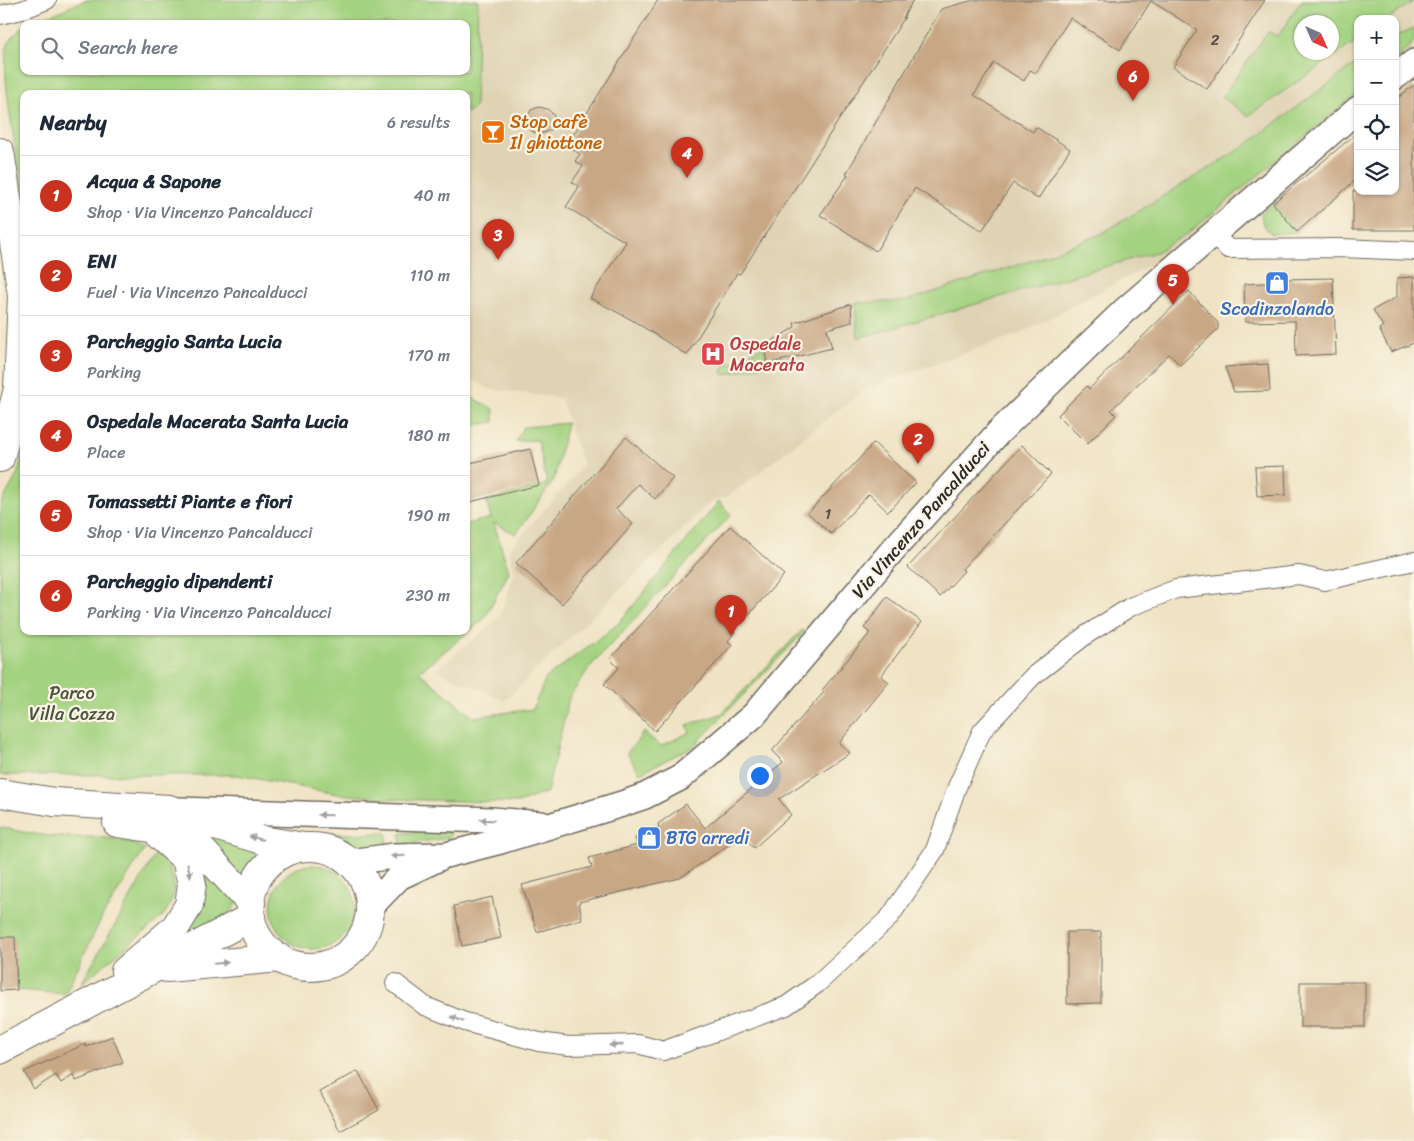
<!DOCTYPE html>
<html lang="en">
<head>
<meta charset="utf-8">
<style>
	:root { --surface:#fff; --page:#f6f6f7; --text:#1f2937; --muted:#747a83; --line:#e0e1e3; --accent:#c8321e }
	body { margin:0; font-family:Sriracha,sans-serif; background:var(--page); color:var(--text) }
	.controls { position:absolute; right:15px; top:15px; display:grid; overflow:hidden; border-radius:10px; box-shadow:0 1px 4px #0004 }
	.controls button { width:45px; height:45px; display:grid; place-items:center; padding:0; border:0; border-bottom:1px solid var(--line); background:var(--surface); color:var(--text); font:25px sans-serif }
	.compass { position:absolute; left:1294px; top:15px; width:45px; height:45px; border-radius:50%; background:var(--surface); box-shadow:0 1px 4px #0004; rotate:135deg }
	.you { position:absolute; left:759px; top:775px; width:18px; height:18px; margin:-12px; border:4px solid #fff; border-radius:50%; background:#1a73e8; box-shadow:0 0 0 8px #1a73e833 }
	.badge { display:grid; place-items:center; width:32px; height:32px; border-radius:50%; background:var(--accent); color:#fff; font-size:16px; font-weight:700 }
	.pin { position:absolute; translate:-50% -41px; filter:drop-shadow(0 1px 2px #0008) }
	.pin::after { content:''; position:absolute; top:26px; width:18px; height:15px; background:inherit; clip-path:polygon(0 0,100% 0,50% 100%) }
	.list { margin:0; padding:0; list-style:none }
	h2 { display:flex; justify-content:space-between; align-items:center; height:65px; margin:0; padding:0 20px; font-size:21px }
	h2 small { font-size:16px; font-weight:400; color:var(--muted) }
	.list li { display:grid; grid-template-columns:32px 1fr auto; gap:15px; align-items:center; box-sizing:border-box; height:80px; padding:0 20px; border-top:1px solid var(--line) }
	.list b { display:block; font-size:19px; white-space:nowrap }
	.list p { margin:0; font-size:16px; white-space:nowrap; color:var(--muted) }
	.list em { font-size:16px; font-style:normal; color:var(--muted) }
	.icon { flex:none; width:28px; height:28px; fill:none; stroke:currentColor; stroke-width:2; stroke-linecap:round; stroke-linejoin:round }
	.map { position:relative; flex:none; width:1414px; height:1141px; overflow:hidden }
	.search { position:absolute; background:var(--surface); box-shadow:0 1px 4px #0004; left:20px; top:20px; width:450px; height:55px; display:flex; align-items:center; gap:12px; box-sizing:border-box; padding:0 18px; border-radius:10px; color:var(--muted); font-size:19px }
	.panel { position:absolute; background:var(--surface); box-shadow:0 1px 4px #0004; left:20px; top:90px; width:450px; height:545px; border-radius:10px }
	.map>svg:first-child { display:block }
	.built { fill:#dfd3b4; fill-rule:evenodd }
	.green { fill:#a3d280; stroke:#677e56; fill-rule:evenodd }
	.building { fill:#c8a785 }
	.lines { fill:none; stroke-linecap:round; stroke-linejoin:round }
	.street-casing { stroke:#706b61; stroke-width:20 }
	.secondary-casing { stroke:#706b61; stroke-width:28 }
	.primary-casing { stroke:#706b61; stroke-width:30 }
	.street { stroke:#fff; stroke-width:18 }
	.secondary { stroke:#fff; stroke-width:25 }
	.primary { stroke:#fff; stroke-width:28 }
	.oneway { fill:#a0a0a0 }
	.labels { text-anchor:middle; stroke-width:4.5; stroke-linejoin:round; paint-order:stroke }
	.number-label { font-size:15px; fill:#524a42 }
	.food-label { font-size:18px; fill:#c56008; stroke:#fcf5e5; text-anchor:start }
	.shop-label { font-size:18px; fill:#366cbe; stroke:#fcf5e5 }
	.health-label { font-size:18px; fill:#be3a42; stroke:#fcf5e5; text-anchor:start }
	.street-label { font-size:18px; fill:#2b2b2b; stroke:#fcf5e5 }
	.park-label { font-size:18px; fill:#495540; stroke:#fcf5e5 }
</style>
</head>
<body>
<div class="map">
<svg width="1414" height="1141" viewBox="0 0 1414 1141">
	<rect width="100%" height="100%" fill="#fcf5e5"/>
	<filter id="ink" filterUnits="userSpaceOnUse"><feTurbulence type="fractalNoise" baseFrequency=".02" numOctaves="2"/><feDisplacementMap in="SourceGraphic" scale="10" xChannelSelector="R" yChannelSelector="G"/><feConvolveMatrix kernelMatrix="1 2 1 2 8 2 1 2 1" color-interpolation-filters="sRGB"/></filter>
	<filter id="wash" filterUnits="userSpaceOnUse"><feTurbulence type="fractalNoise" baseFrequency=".0096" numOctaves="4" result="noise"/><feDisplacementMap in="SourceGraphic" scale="20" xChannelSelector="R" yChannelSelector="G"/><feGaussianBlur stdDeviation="1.12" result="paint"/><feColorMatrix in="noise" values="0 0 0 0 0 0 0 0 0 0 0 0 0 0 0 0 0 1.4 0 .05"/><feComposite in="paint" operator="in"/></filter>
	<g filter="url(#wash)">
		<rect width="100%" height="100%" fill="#efe3c4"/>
		<path class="built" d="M471 0H1414V50L1395 67V19H1358V101L1190 244 1021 333 865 389 732 494 709 504 504 701 436 670 499 618 515 573 509 550 583 466 561 398 490 389 466 376V94ZM1302 22H1332V52H1302Z"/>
		<g class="green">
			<path d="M86 0H478L475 107 466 113V94H24V195C18 163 0 74 7 47 10 38 16 32 24 27V71H466V24H29Z"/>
			<path d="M1302 0 1414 1 1388 19H1358V40L1248 116 1222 97 1268 32 1278 36ZM1302 22H1332V52H1302Z"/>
			<polygon points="1414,28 1414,42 1395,60 1395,36"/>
			<polygon points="1358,62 1358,93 1187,234 1156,252 858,338 855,303 906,301 1036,259 1101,234 1242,148"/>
			<polygon points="1273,203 1297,232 1271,234 1263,225 1261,214"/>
			<polygon points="764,346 767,364 725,375 722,373 724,367"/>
			<polygon points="466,395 494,409 494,422 466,427"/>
			<polygon points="567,423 554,480 516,534 494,523 509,572 484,619 419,672 473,717 533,709 546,678 618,624 719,501 731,515 589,668 569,698 547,792 518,803 391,799 337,794 237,775 0,775 0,505 17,475 24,450 24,631 466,631 466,524 491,518 486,501 547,484 538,440 516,441 523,427"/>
			<polygon points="802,630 804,632 694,746 640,773 627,753 644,732 661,746 690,732 687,725 721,714"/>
			<path d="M0 827C16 831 33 834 50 836 87 839 108 832 145 849L102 917 65 994 17 990 16 966H0Z"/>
			<polygon points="184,827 268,852 256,865 244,884"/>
			<polygon points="447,831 451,833 449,838 400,845 401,833"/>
			<polygon points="387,833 387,847 361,848 338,837 320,834"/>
			<path d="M156 853C178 872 179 896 162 917L81 984Z"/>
			<polygon points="196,864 238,902 229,914 182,940"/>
			<circle cx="313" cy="907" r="42"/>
		</g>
		<g id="blocks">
			<g class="building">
				<polygon points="658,0 913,0 903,18 905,17 740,274 737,273 687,355 632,320 590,298 626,242 566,207 579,187 572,182 583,166 575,161 580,154 567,145"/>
				<polygon points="974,0 1265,0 1207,89 1173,67 1197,30 1151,1 1120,50 1070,18 1036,73 1030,70 1024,81 994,63 974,95 1033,132 1036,127 1070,149 1038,199 1013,183 982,231 915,188 876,251 820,215 848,175 846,174 941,9"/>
				<polygon points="1414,85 1414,230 1353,230 1353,191 1395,191 1395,100"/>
				<polygon points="539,107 547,109 553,114 557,127 541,134 533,132 528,126 527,118 531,110"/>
				<polygon points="1358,132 1358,178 1297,232 1273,203"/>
				<polygon points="1414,277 1414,343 1391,352 1379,329 1383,326 1373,310 1397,297 1397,278"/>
				<polygon points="1333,278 1336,354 1296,356 1295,321 1245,322 1244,284 1283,282 1283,279"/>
				<polygon points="1189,291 1218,323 1218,329 1180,365 1169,354 1111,410 1116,415 1087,444 1058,415 1087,386 1089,389"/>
				<polygon points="851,304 852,322 827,329 832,348 767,364 764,346 795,327 794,323"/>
				<polygon points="1268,364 1270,391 1234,392 1225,367"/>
				<polygon points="626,437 673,478 655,499 638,484 616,509 633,524 562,604 516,563"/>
				<polygon points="874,443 916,483 888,512 869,494 831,534 808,513"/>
				<polygon points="1022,445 1051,474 962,569 964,571 940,597 908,567"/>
				<polygon points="530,449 539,485 466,503 466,464"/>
				<polygon points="1285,466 1286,495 1257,496 1255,467"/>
				<polygon points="730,526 784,575 734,631 735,632 728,641 732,645 655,731 604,684 619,668 610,659"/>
				<polygon points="887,597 922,622 881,676 889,682 839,743 850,753 779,799 791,815 754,848 743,835 680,878 579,902 582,919 537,932 522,885 592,867 589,858 637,845 635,838 659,828 658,824 686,804 705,828 783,762 772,751 824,692 822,690 870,633 864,628"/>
				<polygon points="492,897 501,938 462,946 454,906"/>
				<polygon points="1067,932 1101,932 1101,1003 1067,1004"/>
				<polygon points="0,937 15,937 17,990 0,991"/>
				<rect x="1300" y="982" width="65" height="45"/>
				<polygon points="112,1036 123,1062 76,1081 74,1075 61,1083 56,1075 34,1089 24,1072 85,1044 86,1047"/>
				<polygon points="358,1071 379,1110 340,1131 320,1092"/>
			</g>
		</g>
	</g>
	<g filter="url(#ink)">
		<use href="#blocks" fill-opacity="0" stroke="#706b61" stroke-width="1"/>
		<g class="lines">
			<defs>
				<g id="street">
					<polyline points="0,15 22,10 47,0"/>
					<polyline points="1214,234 1228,249 1341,248 1414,251"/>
					<polyline points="395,983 425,1006 465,1022 539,1042 569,1046 638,1044 663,1051 786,1006 817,984 889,918 935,850 957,787 982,731 1033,676 1086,635 1130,607 1176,589 1299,575 1325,581 1414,561"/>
				</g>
				<g id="secondary">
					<polyline points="1395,77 1414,62"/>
					<polyline points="178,810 492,820 541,824"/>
					<polyline points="350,862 394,856 446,855 497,842 622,804 645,796 680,778 754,715 891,552 998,433 1124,311 1358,109"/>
					<polyline points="371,906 399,877 439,858"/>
				</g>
				<g id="primary">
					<polyline points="0,152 22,295 18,389 0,458"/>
					<polyline points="0,793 54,802 169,809 209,824 262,840 304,847"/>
					<polyline points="117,823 177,832 199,847 251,903"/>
					<circle cx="310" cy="907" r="60"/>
					<polyline points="167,968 280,958"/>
					<polyline points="125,971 175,928 189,905 192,884 186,859 161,837"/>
					<polyline points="0,1050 251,917"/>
				</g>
			</defs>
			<use href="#street" class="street-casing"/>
			<use href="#secondary" class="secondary-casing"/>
			<use href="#primary" class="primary-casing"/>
			<use href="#street" class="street"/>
			<use href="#secondary" class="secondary"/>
			<use href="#primary" class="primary"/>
		</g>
		<defs><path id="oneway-solid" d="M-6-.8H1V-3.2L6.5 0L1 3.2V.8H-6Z" transform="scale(1.25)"/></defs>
		<g class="oneway">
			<use href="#oneway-solid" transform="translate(325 815) rotate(-178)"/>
			<use href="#oneway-solid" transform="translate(487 820) rotate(-177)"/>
			<use href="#oneway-solid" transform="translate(256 838) rotate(-165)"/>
			<use href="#oneway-solid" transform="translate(398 856) rotate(178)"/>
			<use href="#oneway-solid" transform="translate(189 870) rotate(77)"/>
			<use href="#oneway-solid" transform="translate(221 963) rotate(-5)"/>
			<use href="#oneway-solid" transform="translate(457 1019) rotate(-158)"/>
			<use href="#oneway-solid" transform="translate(616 1045) rotate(179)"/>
		</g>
	</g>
	<defs>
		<symbol id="bar-square" viewBox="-11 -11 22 22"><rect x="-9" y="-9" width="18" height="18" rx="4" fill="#e8710a" stroke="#fcf5e5"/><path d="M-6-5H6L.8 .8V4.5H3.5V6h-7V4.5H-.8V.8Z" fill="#fff"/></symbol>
		<symbol id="shop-square" viewBox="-11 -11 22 22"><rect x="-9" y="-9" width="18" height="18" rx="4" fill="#3f7fe0" stroke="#fcf5e5"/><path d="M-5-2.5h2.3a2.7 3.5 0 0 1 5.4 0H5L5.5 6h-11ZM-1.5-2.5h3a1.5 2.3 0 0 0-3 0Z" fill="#fff"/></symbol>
		<symbol id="hospital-square" viewBox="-11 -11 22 22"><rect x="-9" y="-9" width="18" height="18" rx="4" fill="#e0444e" stroke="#fcf5e5"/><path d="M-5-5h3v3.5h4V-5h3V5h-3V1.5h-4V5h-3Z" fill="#fff"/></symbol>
	</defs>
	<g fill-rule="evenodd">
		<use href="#bar-square" x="479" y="118" width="28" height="28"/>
		<use href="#shop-square" x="1263" y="269" width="28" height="28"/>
		<use href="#hospital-square" x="699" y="340" width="28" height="28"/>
		<use href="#shop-square" x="635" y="824" width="28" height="28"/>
	</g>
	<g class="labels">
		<g class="number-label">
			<text x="1215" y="45">2</text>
			<text x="828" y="519">1</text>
		</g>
		<g class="food-label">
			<text x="510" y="128">Stop cafè<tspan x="510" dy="21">Il ghiottone</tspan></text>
		</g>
		<g class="shop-label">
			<text x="1277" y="315">Scodinzolando</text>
			<text x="666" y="844" text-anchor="start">BTG arredi</text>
		</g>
		<g class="health-label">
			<text x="730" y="350">Ospedale<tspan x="730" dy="21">Macerata</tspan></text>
		</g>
		<g class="street-label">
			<text transform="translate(921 520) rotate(-49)" y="6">Via Vincenzo Pancalducci</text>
		</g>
		<g class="park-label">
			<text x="72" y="699">Parco<tspan x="72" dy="21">Villa Cozza</tspan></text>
		</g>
	</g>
</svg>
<div class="controls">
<button>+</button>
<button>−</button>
<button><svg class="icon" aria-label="locate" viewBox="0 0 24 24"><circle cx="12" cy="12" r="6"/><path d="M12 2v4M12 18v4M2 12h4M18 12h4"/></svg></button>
<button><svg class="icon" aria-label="layers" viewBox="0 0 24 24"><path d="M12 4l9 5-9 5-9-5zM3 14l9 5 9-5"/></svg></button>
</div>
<svg class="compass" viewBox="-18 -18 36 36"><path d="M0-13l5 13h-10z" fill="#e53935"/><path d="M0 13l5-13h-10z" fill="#747a83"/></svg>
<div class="you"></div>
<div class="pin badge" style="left:731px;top:636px">1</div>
<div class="pin badge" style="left:918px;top:464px">2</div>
<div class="pin badge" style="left:498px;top:260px">3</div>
<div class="pin badge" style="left:687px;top:178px">4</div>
<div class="pin badge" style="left:1173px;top:305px">5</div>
<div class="pin badge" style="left:1133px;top:101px">6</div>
<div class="search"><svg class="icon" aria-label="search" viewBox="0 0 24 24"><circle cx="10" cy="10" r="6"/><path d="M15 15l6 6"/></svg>Search here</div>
<section class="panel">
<h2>Nearby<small>6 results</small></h2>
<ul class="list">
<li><span class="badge">1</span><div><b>Acqua &amp; Sapone</b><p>Shop · Via Vincenzo Pancalducci</p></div><em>40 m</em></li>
<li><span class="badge">2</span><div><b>ENI</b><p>Fuel · Via Vincenzo Pancalducci</p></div><em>110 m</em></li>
<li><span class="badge">3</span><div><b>Parcheggio Santa Lucia</b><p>Parking</p></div><em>170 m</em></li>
<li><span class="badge">4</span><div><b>Ospedale Macerata Santa Lucia</b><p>Place</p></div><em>180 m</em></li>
<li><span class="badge">5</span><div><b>Tomassetti Piante e fiori</b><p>Shop · Via Vincenzo Pancalducci</p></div><em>190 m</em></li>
<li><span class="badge">6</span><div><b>Parcheggio dipendenti</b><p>Parking · Via Vincenzo Pancalducci</p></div><em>230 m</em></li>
</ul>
</section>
</div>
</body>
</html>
